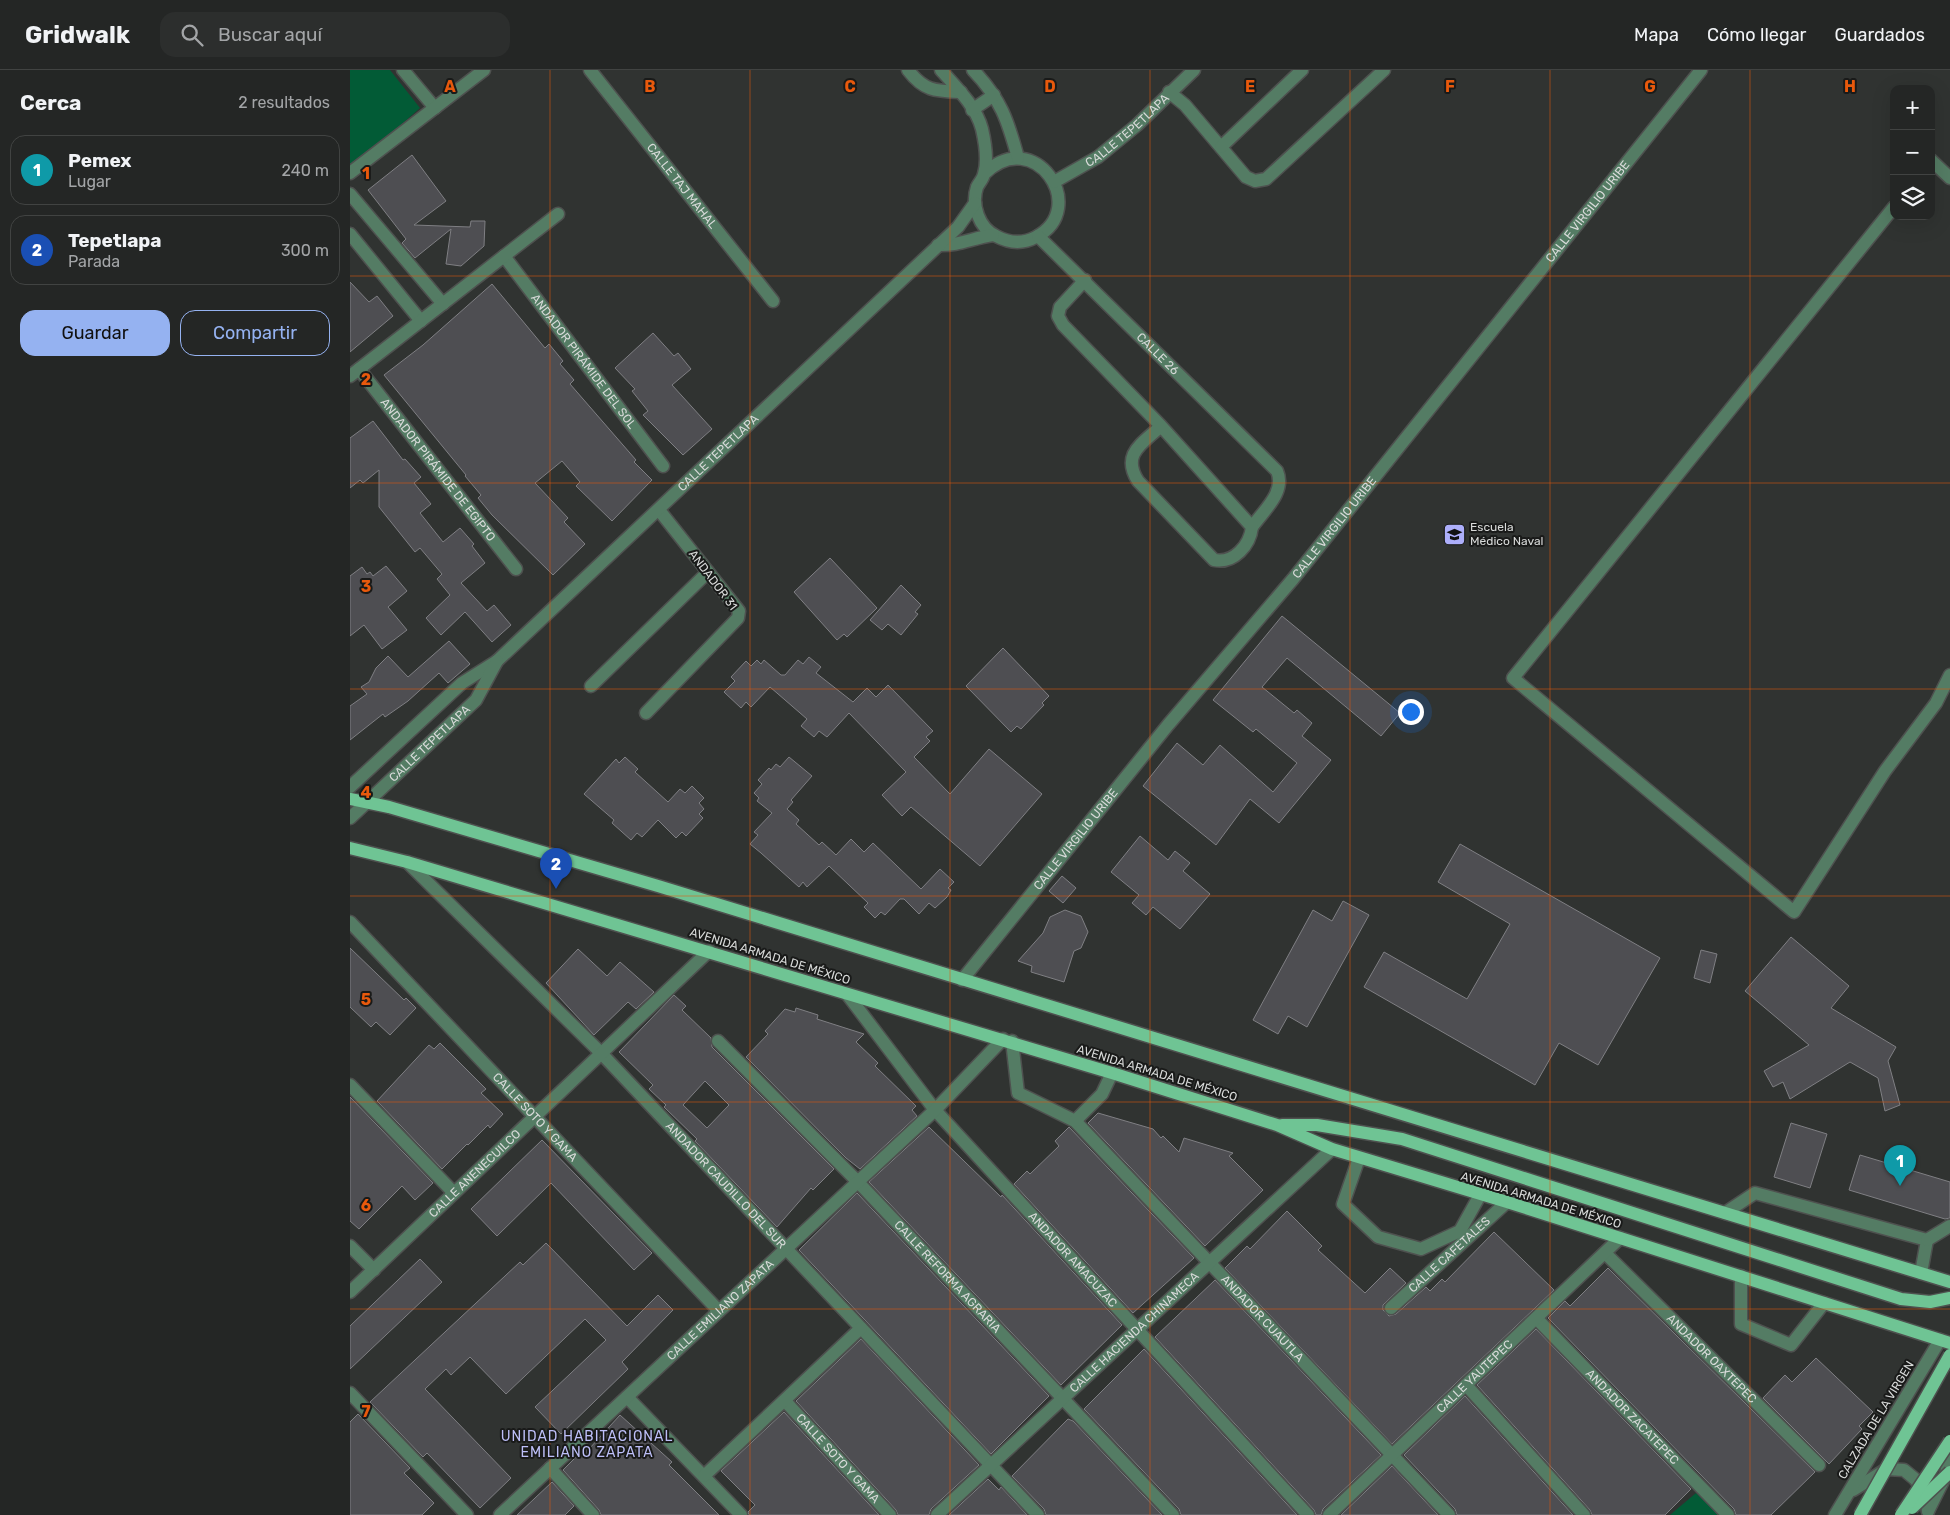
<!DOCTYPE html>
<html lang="es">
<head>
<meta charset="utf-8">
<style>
	:root { --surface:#242625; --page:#2c2e2d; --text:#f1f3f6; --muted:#a3a5a7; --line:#414342; --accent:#95b2f1 }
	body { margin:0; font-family:Rubik,sans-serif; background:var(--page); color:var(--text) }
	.controls { position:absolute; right:15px; top:15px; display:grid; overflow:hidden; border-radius:10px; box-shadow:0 5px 20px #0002 }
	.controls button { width:45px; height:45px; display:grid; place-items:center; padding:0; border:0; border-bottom:1px solid var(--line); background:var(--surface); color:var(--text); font:25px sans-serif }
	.you { position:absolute; left:1060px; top:641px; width:18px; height:18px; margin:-12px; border:4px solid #fff; border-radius:50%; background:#1a73e8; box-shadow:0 0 0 8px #1a73e833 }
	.badge { display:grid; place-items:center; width:32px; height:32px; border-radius:50%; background:var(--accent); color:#fff; font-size:16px; font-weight:700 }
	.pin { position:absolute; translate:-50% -41px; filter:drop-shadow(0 1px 2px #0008) }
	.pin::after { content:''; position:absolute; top:26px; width:18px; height:15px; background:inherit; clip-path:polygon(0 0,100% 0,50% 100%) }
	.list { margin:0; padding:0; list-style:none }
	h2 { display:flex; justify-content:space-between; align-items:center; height:65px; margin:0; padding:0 20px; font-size:21px }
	h2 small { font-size:16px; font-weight:400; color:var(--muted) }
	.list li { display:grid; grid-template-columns:32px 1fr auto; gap:15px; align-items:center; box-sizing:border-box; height:70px; margin:0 10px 10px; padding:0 10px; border:1px solid var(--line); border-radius:15px }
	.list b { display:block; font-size:19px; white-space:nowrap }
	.list p { margin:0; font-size:16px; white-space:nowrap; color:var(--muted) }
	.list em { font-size:16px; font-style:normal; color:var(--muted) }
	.actions { display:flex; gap:10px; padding:15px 20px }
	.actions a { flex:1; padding:11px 0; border:1px solid var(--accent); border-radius:15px; text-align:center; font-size:18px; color:var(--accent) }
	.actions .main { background:var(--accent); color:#111 }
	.icon { flex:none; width:28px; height:28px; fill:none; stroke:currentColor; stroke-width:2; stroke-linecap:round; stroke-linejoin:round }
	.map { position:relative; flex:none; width:1600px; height:1445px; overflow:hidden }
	header { display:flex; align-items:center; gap:30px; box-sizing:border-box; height:70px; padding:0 25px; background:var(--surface); border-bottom:1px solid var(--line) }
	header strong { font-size:24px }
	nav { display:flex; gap:28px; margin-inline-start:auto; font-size:18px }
	.search { width:350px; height:45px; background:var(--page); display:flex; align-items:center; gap:12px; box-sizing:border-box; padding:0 18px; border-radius:15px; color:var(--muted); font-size:19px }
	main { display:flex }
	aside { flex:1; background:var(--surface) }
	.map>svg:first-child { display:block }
	.green { fill:#025b36 }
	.building { fill:#4e4e52; stroke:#7f7f83; fill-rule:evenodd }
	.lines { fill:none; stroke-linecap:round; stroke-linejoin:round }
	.minor-casing { stroke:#4e514f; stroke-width:15 }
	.major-casing { stroke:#4e514f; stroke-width:15 }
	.minor { stroke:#547c64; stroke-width:12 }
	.major { stroke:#6fc494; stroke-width:12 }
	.major-bridge-casing { stroke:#4e514f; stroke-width:15; stroke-linecap:butt }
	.major-bridge { stroke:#6fc494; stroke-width:12 }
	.grid { fill:none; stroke:#e8590c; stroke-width:1; stroke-opacity:0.55 }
	.labels { text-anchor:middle; stroke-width:4; stroke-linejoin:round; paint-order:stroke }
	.street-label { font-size:12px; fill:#d8dad9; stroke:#191a19 }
	.poi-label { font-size:12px; fill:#d8dad9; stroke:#191a19; text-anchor:start }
	.neighbourhood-label { font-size:14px; letter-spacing:1px; fill:#bdbff8; stroke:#191a19 }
	.grid-label { font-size:16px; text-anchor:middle; font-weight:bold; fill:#e8590c; stroke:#191a19; stroke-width:4; stroke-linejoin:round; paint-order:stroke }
</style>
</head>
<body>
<header>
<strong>Gridwalk</strong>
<div class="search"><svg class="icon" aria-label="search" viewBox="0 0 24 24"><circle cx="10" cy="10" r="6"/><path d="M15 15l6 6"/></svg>Buscar aquí</div>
<nav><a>Mapa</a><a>Cómo llegar</a><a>Guardados</a></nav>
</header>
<main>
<aside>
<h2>Cerca<small>2 resultados</small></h2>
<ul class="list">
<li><span class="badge" style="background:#0f9aa8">1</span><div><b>Pemex</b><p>Lugar</p></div><em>240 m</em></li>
<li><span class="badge" style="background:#1a4fb4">2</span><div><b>Tepetlapa</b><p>Parada</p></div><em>300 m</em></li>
</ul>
<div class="actions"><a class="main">Guardar</a><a>Compartir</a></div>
</aside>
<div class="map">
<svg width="1600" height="1445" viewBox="0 0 1600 1445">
	<rect width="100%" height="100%" fill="#303331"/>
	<g class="green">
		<polygon points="0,0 40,0 70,38 0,100"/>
		<polygon points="1346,1423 1369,1445 1320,1445"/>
	</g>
	<g class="building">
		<polygon points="62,85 96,131 64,155 120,157 121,151 135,151 134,176 111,196 96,194 101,159 65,188 52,173 56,169 18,120"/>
		<polygon points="0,212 19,232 27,226 43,246 0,282"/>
		<polygon points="142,214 195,278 199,274 213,291 210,294 224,310 220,314 286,390 284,392 302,410 262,451 226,416 230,412 212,391 185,413 218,448 214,452 235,474 203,505 142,445 128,428 131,425 115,406 116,405 34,305 73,275"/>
		<polygon points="303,263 324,286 328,283 341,299 322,315 362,359 333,385 293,345 298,341 282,321 285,319 265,298"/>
		<polygon points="23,351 53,390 55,389 71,407 64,413 81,434 70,443 93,472 110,458 124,474 122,476 135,493 111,513 137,541 144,535 161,555 142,572 115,542 91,565 76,548 100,525 87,509 92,504 70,478 65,482 29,437 29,400 13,413 10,410 0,418 0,368"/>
		<polygon points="480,488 527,538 497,567 494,564 487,570 444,522"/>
		<polygon points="36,496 57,521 38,537 57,560 32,579 14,555 0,566 0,506 12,497 17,504 20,502 23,506"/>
		<polygon points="551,515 571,535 565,542 568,544 551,565 538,554 532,560 520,550"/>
		<polygon points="932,546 1050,643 1031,666 937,588 912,617 944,643 947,640 962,653 952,666 981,690 929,753 900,729 866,775 793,716 827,673 853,695 870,675 923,722 947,693 906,659 903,662 863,630"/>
		<polygon points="99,571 120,594 98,613 89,603 58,631 35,647 33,644 0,670 0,636 17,624 11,617 19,612 26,598 38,586 58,607"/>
		<polygon points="653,578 699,626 692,633 694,635 671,659 667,656 661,662 616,616"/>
		<polygon points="459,587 471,597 466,603 503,632 517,618 526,627 538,615 583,661 576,667 580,671 564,687 600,724 639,679 692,724 630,796 561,737 552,746 532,725 556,702 499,643 477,667 469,661 464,667 451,656 457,649 420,617 401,637 396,632 391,638 374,622 385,611 381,607 396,591 401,596 407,590 411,594 414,590 431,605 435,605 448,590 453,594"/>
		<polygon points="275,687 288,699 285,702 318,732 330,719 335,723 342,716 354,728 349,733 354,739 349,744 353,748 336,766 332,762 326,768 308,750 292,767 287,763 281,770 262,753 264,750 234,724 266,689 269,693"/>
		<polygon points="439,687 462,706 441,730 443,732 437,739 449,750 446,754 469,775 472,772 486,785 501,769 514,782 523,773 571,819 590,799 604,812 598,818 601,820 597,827 585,838 579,833 569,844 554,829 550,829 535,845 531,842 525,848 514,837 518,833 479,796 457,817 453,812 449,817 411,783 400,774 408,765 404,762 422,743 407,731 409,728 404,723 412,714 408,710 419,698 421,700 426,694 430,697"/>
		<polygon points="790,766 818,790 825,781 840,793 833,801 860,824 830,859 803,837 796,845 782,833 789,825 761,802"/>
		<polygon points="1110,774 1310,888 1248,995 1209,973 1185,1015 1014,917 1034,882 1117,929 1160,854 1088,812"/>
		<polygon points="712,806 726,818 713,833 699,821"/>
		<polygon points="993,831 1019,845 957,957 938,946 928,964 903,950 963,840 982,851"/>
		<polygon points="715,840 731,846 738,862 731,878 724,881 714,912 681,902 682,896 668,891 693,863 700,847"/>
		<polygon points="1441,867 1499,916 1481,938 1546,977 1538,991 1550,1035 1535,1041 1528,1008 1500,992 1440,1029 1433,1012 1423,1017 1414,1001 1459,975 1395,921"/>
		<polygon points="0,878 54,930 56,928 66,938 40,965 26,952 21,957 0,937"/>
		<polygon points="228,879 257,906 270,892 304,922 286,939 278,932 244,965 196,913"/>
		<polygon points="1351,880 1367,884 1360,913 1344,908"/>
		<path d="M324 925 336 936 332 940 361 968 362 977 484 1099 463 1120 461 1118 427 1157 345 1071 347 1069 314 1037 316 1035 299 1019 303 1015 269 982ZM355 1011 379 1035 357 1058 333 1035Z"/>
		<polygon points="446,938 468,945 467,949 514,964 506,972 528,993 525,996 566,1036 562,1040 567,1046 510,1099 496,1088 396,987 418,964 415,961 435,939 445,942"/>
		<polygon points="90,973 136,1019 131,1023 153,1044 140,1058 138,1055 118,1075 117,1074 92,1099 27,1031 79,975 84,979"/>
		<polygon points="0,1027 83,1113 65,1130 52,1116 9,1159 0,1151"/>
		<polygon points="748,1043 803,1059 811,1068 813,1066 829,1082 834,1068 883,1083 879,1086 913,1120 855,1176 738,1053"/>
		<polygon points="1441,1053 1477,1064 1460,1118 1424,1107"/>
		<polygon points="579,1057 651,1127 652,1125 772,1255 711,1315 519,1112"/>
		<polygon points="719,1057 844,1188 783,1243 664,1114 677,1101 680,1104 709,1076 705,1071"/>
		<polygon points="192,1070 302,1183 284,1200 201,1113 147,1166 121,1139"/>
		<polygon points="1510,1085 1600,1112 1600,1148 1595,1149 1499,1120"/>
		<polygon points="507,1123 699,1326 641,1384 449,1180"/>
		<polygon points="937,1141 972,1176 968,1180 1015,1223 1040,1198 1056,1213 1033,1235 1033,1240 1039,1246 1046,1244 1076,1217 1080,1221 1092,1209 1095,1212 1144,1162 1204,1220 1042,1374 875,1198 897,1176 900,1179"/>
		<polygon points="196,1173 277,1256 308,1225 323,1240 272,1292 278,1299 211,1364 185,1337 256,1270 235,1249 156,1324 120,1287 101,1305 96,1299 75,1319 161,1408 130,1438 77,1383 73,1387 20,1332 170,1192 173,1195"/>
		<polygon points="70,1189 92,1212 0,1299 0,1256"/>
		<polygon points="1258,1198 1465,1402 1421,1445 1386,1445 1384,1439 1198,1248 1215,1231 1220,1236"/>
		<polygon points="865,1210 1031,1385 973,1439 971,1445 966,1445 964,1440 805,1267"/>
		<polygon points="1186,1259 1341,1419 1315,1445 1242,1445 1240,1440 1127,1315"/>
		<polygon points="511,1269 629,1395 581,1439 579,1445 548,1445 546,1440 446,1331"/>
		<polygon points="794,1279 947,1445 831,1445 829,1439 734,1339"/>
		<polygon points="1466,1288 1523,1342 1509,1356 1512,1359 1479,1394 1413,1328 1435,1305 1442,1312"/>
		<polygon points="1115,1326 1223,1445 1107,1445 1105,1439 1054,1385"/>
		<polygon points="434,1342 529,1445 399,1445 398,1442 405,1435 371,1401"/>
		<polygon points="8,1344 60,1398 54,1403 84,1433 72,1445 0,1445 0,1352"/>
		<polygon points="270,1345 322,1392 319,1395 369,1445 251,1445 249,1440 213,1400 237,1376 239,1379"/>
		<polygon points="718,1349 723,1351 812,1445 696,1445 694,1439 662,1406"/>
		<polygon points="1042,1396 1088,1445 991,1445"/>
		<polygon points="638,1409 649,1420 651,1417 677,1445 599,1445"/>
		<polygon points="202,1412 224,1436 215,1445 167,1445"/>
	</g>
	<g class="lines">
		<defs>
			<g id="minor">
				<polyline points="53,0 85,38"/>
				<path id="s1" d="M240 0 423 231"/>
				<path d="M558 0C574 21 585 21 611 22"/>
				<path d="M591 0C606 17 626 36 632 59 635 72 638 91 634 104 633 109 629 113 627 117 621 135 629 158 646 166 659 173 673 174 686 167 741 138 684 54 634 104"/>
				<path d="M623 0C651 29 658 51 668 88"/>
				<polyline points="819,22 835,35 896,107 905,111 916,109 1034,0"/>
				<polyline points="622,40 644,25"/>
				<polyline points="871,77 952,0"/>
				<polyline points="1581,90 1600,108"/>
				<polyline points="0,103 134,0"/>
				<path id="s2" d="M704 112 748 87 787 55 844 0"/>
				<polyline points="0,124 93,234"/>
				<polyline points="1544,137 1163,608 1444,842 1535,701 1586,633 1600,605"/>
				<polyline points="0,164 71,251"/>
				<path id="s3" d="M688 166 927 401C936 422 914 440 902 457"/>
				<path d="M588 175C609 176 622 168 643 165"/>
				<path id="s4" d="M154 186 313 396"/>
				<path d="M735 210 710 237 708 246 713 255 811 356 902 457C900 475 884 494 864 490L788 411C771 384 792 374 811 356"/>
				<path id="s5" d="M9 299 166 499"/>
				<polyline points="0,306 208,144"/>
				<polyline points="241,616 358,502"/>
				<polyline points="296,643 388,548 389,541 309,440"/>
				<path id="s6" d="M0 717 112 613 147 591 608 157 625 133"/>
				<path id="s7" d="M0 748 126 630 147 591"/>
				<path id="s8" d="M57 792 251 983 688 1445"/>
				<path id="s9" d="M0 852 369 1241"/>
				<path id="s10" d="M612 910 818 655 943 509 1351 0"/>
				<path id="s11" d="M497 924 585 1040 958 1445"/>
				<path id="s12" d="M368 971 508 1112 823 1445"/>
				<path id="s13" d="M662 971 668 1023 725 1051 1099 1445"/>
				<polyline points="0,1015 104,1123"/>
				<polyline points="725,1051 752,1024 762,1003"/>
				<polyline points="1009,1088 993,1134 1028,1167 1071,1179 1110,1161 1130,1125"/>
				<polyline points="1375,1143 1405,1123 1577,1170 1571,1203"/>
				<polyline points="1577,1170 1600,1156"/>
				<polyline points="0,1176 24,1200"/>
				<path id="s14" d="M1255 1183 1469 1395"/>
				<polyline points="1391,1206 1391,1254 1441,1275 1474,1233"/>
				<path id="s15" d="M0 1222 359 881"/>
				<path id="s16" d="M1041 1238 1157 1132"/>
				<path id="s17" d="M1186 1248 1378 1445"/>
				<polyline points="1116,1315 1234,1445"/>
				<polyline points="0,1323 117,1445"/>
				<polyline points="277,1327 391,1445"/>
				<path id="s18" d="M435 1331 540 1445"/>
				<polyline points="200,1398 243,1445"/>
				<polyline points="354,1406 511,1258"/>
				<polyline points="1503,1420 1537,1399 1554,1400 1565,1409 1576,1423 1578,1441"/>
				<polyline points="1578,1441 1596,1405 1600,1379"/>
				<path id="s19" d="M150 1445 585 1040 653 969"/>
				<path id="s20" d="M587 1445 982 1079"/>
				<path id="s21" d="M979 1445 1270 1168"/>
				<polyline points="1485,1445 1590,1270"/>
			</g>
			<g id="major">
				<polyline points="0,729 39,737 308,816 1600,1212"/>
				<polyline points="0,778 57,792 762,1003 927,1055 982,1079 1157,1132 1600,1273"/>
				<polyline points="932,1055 967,1055 1052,1069 1551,1229 1580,1232 1600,1228"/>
			</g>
		</defs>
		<use href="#minor" class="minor-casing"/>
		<use href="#major" class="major-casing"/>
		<use href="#minor" class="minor"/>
		<use href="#major" class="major"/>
		<defs>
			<g id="major-bridge">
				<polyline points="1562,1438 1600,1402"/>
				<polyline points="1510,1445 1600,1285"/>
				<polyline points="1551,1445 1600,1371"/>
			</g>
		</defs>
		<use href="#major-bridge" class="major-bridge-casing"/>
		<use href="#major-bridge" class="major-bridge"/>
	</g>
	<path class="grid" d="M200 0V1445M400 0V1445M600 0V1445M800 0V1445M1000 0V1445M1200 0V1445M1400 0V1445M0 206H1600M0 413H1600M0 619H1600M0 826H1600M0 1032H1600M0 1239H1600"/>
	<defs>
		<symbol id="school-square" viewBox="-11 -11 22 22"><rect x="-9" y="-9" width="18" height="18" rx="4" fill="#adaffb" stroke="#191a19"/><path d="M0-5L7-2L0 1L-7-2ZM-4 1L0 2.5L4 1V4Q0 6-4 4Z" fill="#111"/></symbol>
	</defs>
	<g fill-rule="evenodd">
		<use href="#school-square" x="1092" y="452" width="25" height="25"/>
	</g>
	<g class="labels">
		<g class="street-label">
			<text dy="4" stroke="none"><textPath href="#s2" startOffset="90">CALLE TEPETLAPA</textPath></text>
			<text dy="4" stroke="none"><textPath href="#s1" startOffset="148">CALLE TAJ MAHAL</textPath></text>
			<text dy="4" stroke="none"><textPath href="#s10" startOffset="991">CALLE VIRGILIO URIBE</textPath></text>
			<text dy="4" stroke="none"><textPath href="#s3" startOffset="168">CALLE 26</textPath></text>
			<text dy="4" stroke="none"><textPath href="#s4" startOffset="132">ANDADOR PIRÁMIDE DEL SOL</textPath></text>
			<text dy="4" stroke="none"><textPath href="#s6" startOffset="498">CALLE TEPETLAPA</textPath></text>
			<text dy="4" stroke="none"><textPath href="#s5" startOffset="128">ANDADOR PIRÁMIDE DE EGIPTO</textPath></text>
			<text dy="4" stroke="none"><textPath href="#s10" startOffset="586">CALLE VIRGILIO URIBE</textPath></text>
			<text transform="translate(363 510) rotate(53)" y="4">ANDADOR 31</text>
			<text dy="4" stroke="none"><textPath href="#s7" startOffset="109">CALLE TEPETLAPA</textPath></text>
			<text dy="4" stroke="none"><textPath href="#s10" startOffset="181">CALLE VIRGILIO URIBE</textPath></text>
			<text transform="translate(420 886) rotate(17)" y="4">AVENIDA ARMADA DE MÉXICO</text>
			<text transform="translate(807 1003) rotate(17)" y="4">AVENIDA ARMADA DE MÉXICO</text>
			<text dy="4" stroke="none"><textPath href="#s9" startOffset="269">CALLE SOTO Y GAMA</textPath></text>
			<text dy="4" stroke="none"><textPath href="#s15" startOffset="172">CALLE ANENECUILCO</textPath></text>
			<text dy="4" stroke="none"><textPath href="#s8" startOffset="454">ANDADOR CAUDILLO DEL SUR</textPath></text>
			<text transform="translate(1191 1130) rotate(17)" y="4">AVENIDA ARMADA DE MÉXICO</text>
			<text dy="4" stroke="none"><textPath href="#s16" startOffset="79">CALLE CAFETALES</textPath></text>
			<text dy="4" stroke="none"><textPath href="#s11" startOffset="349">ANDADOR AMACUZAC</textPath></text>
			<text dy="4" stroke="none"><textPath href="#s12" startOffset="329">CALLE REFORMA AGRARIA</textPath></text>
			<text dy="4" stroke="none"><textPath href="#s19" startOffset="301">CALLE EMILIANO ZAPATA</textPath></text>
			<text dy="4" stroke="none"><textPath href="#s13" startOffset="388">ANDADOR CUAUTLA</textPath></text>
			<text dy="4" stroke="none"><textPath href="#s20" startOffset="269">CALLE HACIENDA CHINAMECA</textPath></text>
			<text dy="4" stroke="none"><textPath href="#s14" startOffset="150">ANDADOR OAXTEPEC</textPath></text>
			<text dy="4" stroke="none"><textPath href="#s21" startOffset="201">CALLE YAUTEPEC</textPath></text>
			<text dy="4" stroke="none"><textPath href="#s17" startOffset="138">ANDADOR ZACATEPEC</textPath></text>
			<text transform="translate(1526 1350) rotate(-59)" y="4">CALZADA DE LA VIRGEN</text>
			<text dy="4" stroke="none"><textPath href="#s18" startOffset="78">CALLE SOTO Y GAMA</textPath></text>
		</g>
		<g class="poi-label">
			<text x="1120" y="461">Escuela<tspan x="1120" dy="14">Médico Naval</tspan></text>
		</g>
		<g class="neighbourhood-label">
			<text x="237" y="1371">UNIDAD HABITACIONAL<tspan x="237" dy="16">EMILIANO ZAPATA</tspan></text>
		</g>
	</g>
	<g class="grid-label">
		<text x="100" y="22">A</text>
		<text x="300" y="22">B</text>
		<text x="500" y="22">C</text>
		<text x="700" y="22">D</text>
		<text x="900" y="22">E</text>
		<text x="1100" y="22">F</text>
		<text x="1300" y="22">G</text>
		<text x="1500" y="22">H</text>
		<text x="16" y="109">1</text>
		<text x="16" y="315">2</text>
		<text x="16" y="522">3</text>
		<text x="16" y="728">4</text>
		<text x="16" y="935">5</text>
		<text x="16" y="1141">6</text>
		<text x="16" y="1347">7</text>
	</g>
</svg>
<div class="controls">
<button>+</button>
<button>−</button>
<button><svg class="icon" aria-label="layers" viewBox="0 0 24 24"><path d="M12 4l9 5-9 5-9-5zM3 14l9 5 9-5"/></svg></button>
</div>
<div class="you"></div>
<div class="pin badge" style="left:1550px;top:1116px;background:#0f9aa8">1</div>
<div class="pin badge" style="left:206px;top:819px;background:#1a4fb4">2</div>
</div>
</main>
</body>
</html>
